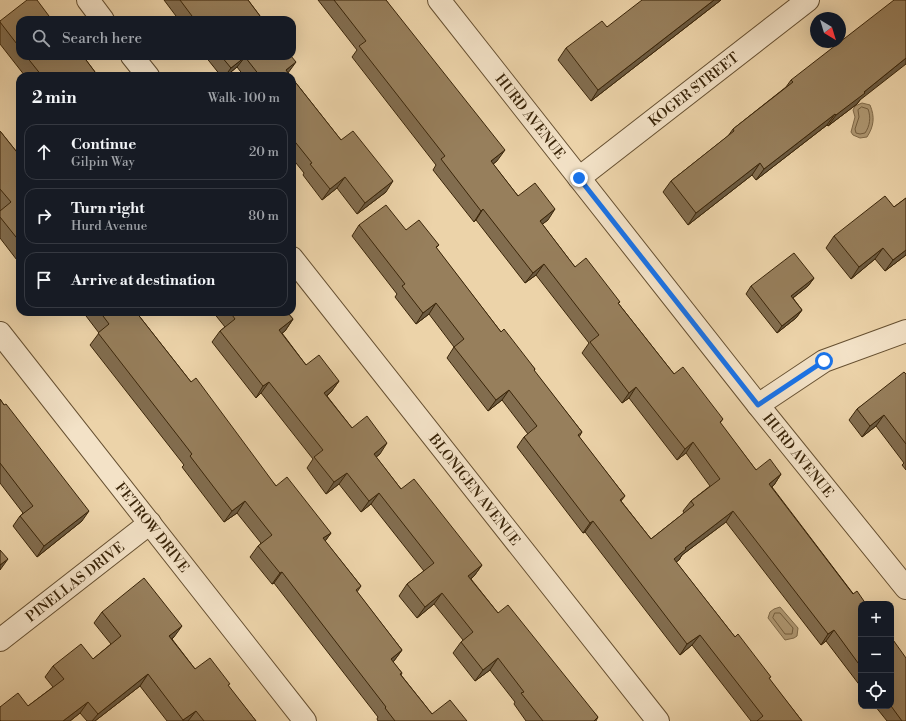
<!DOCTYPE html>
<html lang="en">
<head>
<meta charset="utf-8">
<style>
	:root { --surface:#171b24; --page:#20242c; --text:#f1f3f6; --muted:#9ea1a6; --line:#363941 }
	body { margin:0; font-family:"Libre Bodoni",serif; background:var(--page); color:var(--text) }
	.controls { position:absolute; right:12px; bottom:12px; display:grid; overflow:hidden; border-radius:8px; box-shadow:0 4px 16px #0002 }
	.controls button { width:36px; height:36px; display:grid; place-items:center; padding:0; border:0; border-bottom:1px solid var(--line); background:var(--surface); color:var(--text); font:20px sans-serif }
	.compass { position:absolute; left:810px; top:12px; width:36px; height:36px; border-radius:50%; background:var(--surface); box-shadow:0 4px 16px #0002; rotate:142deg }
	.stop { position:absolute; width:12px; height:12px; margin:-9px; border:3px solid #1a73e8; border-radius:50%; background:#fff }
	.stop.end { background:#1a73e8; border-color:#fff; box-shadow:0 1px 4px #0008 }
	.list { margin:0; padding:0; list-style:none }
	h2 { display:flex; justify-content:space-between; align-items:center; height:52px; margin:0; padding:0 16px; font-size:17px }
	h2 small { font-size:13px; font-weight:400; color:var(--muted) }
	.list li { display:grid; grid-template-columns:26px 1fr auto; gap:12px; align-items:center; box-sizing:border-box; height:56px; margin:0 8px 8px; padding:0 8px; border:1px solid var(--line); border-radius:12px }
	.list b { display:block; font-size:15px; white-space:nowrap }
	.list p { margin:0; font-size:13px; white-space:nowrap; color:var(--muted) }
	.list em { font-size:13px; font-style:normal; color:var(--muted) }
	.icon { flex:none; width:22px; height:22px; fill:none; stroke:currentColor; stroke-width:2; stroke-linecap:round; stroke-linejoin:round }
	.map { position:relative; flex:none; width:906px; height:721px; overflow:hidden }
	.search { position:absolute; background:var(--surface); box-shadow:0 4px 16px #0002; left:16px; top:16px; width:280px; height:44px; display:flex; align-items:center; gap:10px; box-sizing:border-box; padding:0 14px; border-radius:12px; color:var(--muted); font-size:15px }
	.panel { position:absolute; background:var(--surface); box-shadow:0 4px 16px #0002; left:16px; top:72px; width:280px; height:244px; border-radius:12px }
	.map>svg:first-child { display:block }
	.water { fill:#af9873; stroke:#806a49 }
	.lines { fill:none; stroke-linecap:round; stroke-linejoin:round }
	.shore { stroke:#745e3e; stroke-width:1 }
	.minor-casing { stroke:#665031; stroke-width:24 }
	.minor { stroke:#f3e2c7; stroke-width:22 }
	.wall { fill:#826d4f; stroke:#3a2509 }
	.shaded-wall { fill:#6a5940; stroke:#3a2509 }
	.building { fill:#977f5c; stroke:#3a2509 }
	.route { stroke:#1a73e8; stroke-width:5 }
	.labels { text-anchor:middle; stroke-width:4; stroke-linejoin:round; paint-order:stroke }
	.street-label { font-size:14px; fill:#3a2509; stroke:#f3e2c7 }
</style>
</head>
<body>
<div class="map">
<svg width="906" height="721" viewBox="0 0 906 721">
	<rect width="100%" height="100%" fill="#ecd3a9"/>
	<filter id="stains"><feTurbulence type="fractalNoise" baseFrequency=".005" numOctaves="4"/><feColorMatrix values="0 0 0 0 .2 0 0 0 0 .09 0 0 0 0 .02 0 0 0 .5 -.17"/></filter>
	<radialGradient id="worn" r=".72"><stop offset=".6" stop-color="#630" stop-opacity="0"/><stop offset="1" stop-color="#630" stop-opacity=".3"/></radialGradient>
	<g class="water">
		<path d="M862 103 870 105C875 117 874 126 867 137L860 138 853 135 851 132 855 117 853 110 855 106Z"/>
		<polygon points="780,607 798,628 797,636 794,638 785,640 768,618 770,612 774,609"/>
	</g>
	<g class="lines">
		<g class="shore">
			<path d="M862 107 868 109C871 117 870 126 865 133L860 134 856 133 855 129 859 117 858 110Z"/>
			<polygon points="775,613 780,613 793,628 792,634 785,634 773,618"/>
		</g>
		<defs>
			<g id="minor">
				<polyline points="88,0 103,20"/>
				<path id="s1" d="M439 0 758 405 906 588"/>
				<polyline points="132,56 148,76"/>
				<path id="s2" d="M579 178 808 0"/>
				<path id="s3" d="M292 258 658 721"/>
				<path id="s4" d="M0 333 305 721"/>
				<polyline points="758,405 824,361 906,331"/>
				<path id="s5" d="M0 640 150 523"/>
			</g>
		</defs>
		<use href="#minor" class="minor-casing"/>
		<use href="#minor" class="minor"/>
	</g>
	<g class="wall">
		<polygon points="164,0 248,0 263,20 179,20"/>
		<polygon points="318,0 386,0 497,161 493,164 518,196 548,220 542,224 575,267 620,302 618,303 674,374 723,419 720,423 756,470 781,474 774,485 772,487 861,604 861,687 826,641 821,645 726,522 682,555 679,560 676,562 735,637 769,679 802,721 751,721 692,645 680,655 585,532 583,533 517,447 524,437 528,434 502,400 488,411 447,358 454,347 429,314 416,324 395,297 397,294 352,236 359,225 406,230 439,245 436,248 501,332 535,369 534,371 582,432 579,437 625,496 621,501 651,539 684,513 683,511 691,501 710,486 686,453 677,460 629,398 622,403 582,353 589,343 536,275 525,283 476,220 474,222 433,170 436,165 352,57 357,50"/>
		<polygon points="721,0 591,101 558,60 566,48 607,27"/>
		<polygon points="20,20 20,56 83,56 98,76 25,76 0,44 0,21"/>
		<polygon points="205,56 291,56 288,73 290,76 244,76 237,67 226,76 221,76"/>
		<polygon points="292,78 341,140 386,192 357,214 337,188 322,200 303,175 304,173 292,158"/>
		<polygon points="791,80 860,100 857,104 828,126 827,125 756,180 752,175 688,225 663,192 671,181 728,136 733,129 786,87"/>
		<polygon points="0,131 20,156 20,264 0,238"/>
		<polygon points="906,198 906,255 885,271 875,259 851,279 826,248 834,236 894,207"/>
		<polygon points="814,278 808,286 793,298 802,310 796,318 777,333 746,294 751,286"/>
		<polygon points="83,312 136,312 191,382 276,486 331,533 325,541 361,586 357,592 402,650 393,662 402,673 401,675 432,714 467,721 378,721 377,719 378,717 274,583 272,584 250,557 258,546 261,543 237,513 224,522 182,467 184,465 90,345 99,333"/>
		<polygon points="213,312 287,312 293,319 285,331 282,333 306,365 339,381 331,392 327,396 352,428 380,454 376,457 401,489 482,565 474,576 471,579 498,613 598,717 596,721 526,721 514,704 515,702 490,670 475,681 453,653 461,642 463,640 434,604 417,618 399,596 407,584 424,571 371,504 361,512 339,484 326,494 307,468 313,459 261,393 256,398 212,342 220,331 225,327"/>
		<polygon points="906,374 906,470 902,465 904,463 876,426 862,437 849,420 857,409"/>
		<polygon points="0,399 82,521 37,557 13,526 20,516 23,513 0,483"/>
		<polygon points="102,612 174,637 172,639 195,669 228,686 256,721 167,721 140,686 95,721 87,721 80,713 70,721 0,721 0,707 28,706 53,687 45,677 53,666 93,659 111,644 94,623"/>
		<polygon points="875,706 891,706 906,721 887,721"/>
	</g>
	<g class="shaded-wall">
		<polygon points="714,0 721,0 591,101 598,90"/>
		<polygon points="245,57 237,67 226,76 225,76 231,68"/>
		<polygon points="906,58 906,64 860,100 857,104 828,126 836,115 864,92"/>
		<polygon points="296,62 288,73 286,70"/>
		<polygon points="835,114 827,125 756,180 764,169"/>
		<polygon points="505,150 497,161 484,171 491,161"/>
		<polygon points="760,163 752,175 688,225 696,213"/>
		<polygon points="345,177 337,188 322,200 330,189"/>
		<polygon points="393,181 386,192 357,214 365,203"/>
		<polygon points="483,209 476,220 474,222 481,211"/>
		<polygon points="555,209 548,220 532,232 540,221"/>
		<polygon points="883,248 875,259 851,279 859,267"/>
		<polygon points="906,250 906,255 885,271 893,260"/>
		<polygon points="544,264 536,275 525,283 533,273"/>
		<polygon points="814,278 808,286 785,304 791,296"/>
		<polygon points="436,303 429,314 416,324 423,313"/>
		<polygon points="802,310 796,318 777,333 782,326"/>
		<polygon points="293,319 285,331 271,342 279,330"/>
		<polygon points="339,381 331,392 316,404 324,393"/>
		<polygon points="269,382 261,393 256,398 263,386"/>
		<polygon points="636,387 629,398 622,403 629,393"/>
		<polygon points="509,390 502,400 488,411 496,400"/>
		<polygon points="884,415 876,426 862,437 870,426"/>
		<polygon points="693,442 686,453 677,460 685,449"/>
		<polygon points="387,443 380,454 366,465 374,454"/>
		<polygon points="347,473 339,484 326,494 334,482"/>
		<polygon points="781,474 774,485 762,494 769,484"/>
		<polygon points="379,493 371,504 361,512 369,501"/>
		<polygon points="245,501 237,513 224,522 232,511"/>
		<polygon points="89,511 82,521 37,557 44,546"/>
		<polygon points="733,511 726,522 682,555 679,560 666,569 674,559 685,548"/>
		<polygon points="593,521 585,532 583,533 590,523"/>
		<polygon points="331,533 323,544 323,538"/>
		<polygon points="8,559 0,570 0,565"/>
		<polygon points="482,565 474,576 461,587 468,576"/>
		<polygon points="282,572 274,583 272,584 280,573"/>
		<polygon points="442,593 434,604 417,618 425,607"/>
		<polygon points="182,626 174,637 161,647 169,636"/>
		<polygon points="834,630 826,641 821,645 828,634"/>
		<polygon points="700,635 692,645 680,655 687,644"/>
		<polygon points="402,650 394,661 383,670 391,659"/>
		<polygon points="498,658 490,670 475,681 483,670"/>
		<polygon points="148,674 140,686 95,721 92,721 98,714"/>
		<polygon points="88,702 80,713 70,721 63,721"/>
		<polygon points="196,711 188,721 183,721 183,720"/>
	</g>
	<g class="building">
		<polygon points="27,0 37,0 52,20 20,20 20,48 0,22 0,21"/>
		<polygon points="180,0 248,0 263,20 195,20"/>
		<polygon points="334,0 386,0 505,150 491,161 518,196 535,183 555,209 540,221 575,267 586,258 620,302 618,303 674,374 683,367 723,419 720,422 756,470 770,459 781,474 769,484 853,594 857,591 866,604 861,604 861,667 834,630 828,634 733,511 685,548 686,549 674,559 735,637 738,634 771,677 769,678 802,721 757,721 763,716 700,635 687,644 593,521 590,523 524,437 537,426 509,390 496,400 454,347 464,339 436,303 423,313 402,286 405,284 359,225 386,205 406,230 419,220 439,245 436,247 501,332 504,329 535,369 534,370 582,432 578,435 625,496 620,500 651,539 694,505 691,501 720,479 693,442 685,449 636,387 629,393 590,342 599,335 544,264 533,273 483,209 481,211 441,159 445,156 359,46 366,41"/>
		<polygon points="642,0 714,0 598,90 566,48 602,21 607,27"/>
		<polygon points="894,0 906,0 906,58 864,92 865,93 836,115 835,114 764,169 760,163 696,213 671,181 734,131 733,129 793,82 791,80"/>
		<polygon points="26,56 83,56 98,76 42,76"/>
		<polygon points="221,56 291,56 296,62 286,70 290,76 260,76 245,57 231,68"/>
		<polygon points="292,78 341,140 353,131 393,181 365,203 345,177 330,189 310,164 312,163 292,138"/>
		<polygon points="0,131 20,156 20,242 0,217 0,211 11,202 0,189"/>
		<polygon points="885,196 894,207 906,198 906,250 893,260 883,248 859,267 834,236"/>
		<polygon points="794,253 814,278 791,296 802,310 782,326 751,286"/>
		<polygon points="100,312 136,312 191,382 196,378 276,486 287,477 331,533 323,538 361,586 356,590 402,650 391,659 402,673 400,674 432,714 450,700 467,721 395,721 385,708 386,707 282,572 280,573 258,546 272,535 245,501 232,511 190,456 192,454 98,333 109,324"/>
		<polygon points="230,312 287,312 293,319 279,330 306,365 319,355 339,381 324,393 352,428 367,416 387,443 374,454 401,489 414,479 482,565 468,576 498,613 508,605 598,717 594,721 543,721 521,693 524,692 498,658 483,670 461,642 473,632 442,593 425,607 407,584 434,563 379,493 369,501 347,473 334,482 314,457 323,450 269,382 263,386 220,331 235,319"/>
		<polygon points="904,372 906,374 906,444 884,415 870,426 857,409"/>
		<polygon points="0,399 4,405 6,404 89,511 44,546 20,516 33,506 0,463"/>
		<polygon points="0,550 8,559 0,565"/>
		<polygon points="144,578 182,626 169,636 195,669 210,658 230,684 228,685 256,721 204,721 196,711 183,720 148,674 98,714 88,702 63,721 1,721 0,720 0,707 18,693 28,706 64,679 53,666 81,644 93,659 121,636 102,612"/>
		<polygon points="891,637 906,658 906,721 902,721 891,706"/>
	</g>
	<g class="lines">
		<polyline class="route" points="579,178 758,405 824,361"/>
	</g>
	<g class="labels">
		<g class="street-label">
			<text dy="5" stroke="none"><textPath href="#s2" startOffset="145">KOGER STREET</textPath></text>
			<text dy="5" stroke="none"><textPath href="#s1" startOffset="148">HURD AVENUE</textPath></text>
			<text dy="5" stroke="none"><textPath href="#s1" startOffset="580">HURD AVENUE</textPath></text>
			<text dy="5" stroke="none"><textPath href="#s3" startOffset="295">BLONIGEN AVENUE</textPath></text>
			<text dy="5" stroke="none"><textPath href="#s4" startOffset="247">FETROW DRIVE</textPath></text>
			<text dy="5" stroke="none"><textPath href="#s5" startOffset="95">PINELLAS DRIVE</textPath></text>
		</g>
	</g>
	<rect width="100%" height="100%" filter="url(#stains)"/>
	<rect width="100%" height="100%" fill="url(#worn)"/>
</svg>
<div class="controls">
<button>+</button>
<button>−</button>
<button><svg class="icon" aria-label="locate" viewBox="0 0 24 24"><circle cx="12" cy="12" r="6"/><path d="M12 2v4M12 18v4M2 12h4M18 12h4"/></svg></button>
</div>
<svg class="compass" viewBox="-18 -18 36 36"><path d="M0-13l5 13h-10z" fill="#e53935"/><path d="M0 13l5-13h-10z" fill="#9ea1a6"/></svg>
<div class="stop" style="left:824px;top:361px"></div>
<div class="stop end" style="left:579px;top:178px"></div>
<div class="search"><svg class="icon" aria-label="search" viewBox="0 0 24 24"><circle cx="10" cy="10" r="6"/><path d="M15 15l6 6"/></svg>Search here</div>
<section class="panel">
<h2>2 min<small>Walk · 100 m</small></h2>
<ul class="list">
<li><svg class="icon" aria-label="ahead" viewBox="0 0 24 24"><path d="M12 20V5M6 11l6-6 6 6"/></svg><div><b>Continue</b><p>Gilpin Way</p></div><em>20 m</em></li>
<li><svg class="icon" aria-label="right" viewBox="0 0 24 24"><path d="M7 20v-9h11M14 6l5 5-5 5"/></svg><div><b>Turn right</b><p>Hurd Avenue</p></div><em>80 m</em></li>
<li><svg class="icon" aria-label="arrive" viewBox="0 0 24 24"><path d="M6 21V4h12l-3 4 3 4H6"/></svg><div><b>Arrive at destination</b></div></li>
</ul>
</section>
</div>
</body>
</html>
